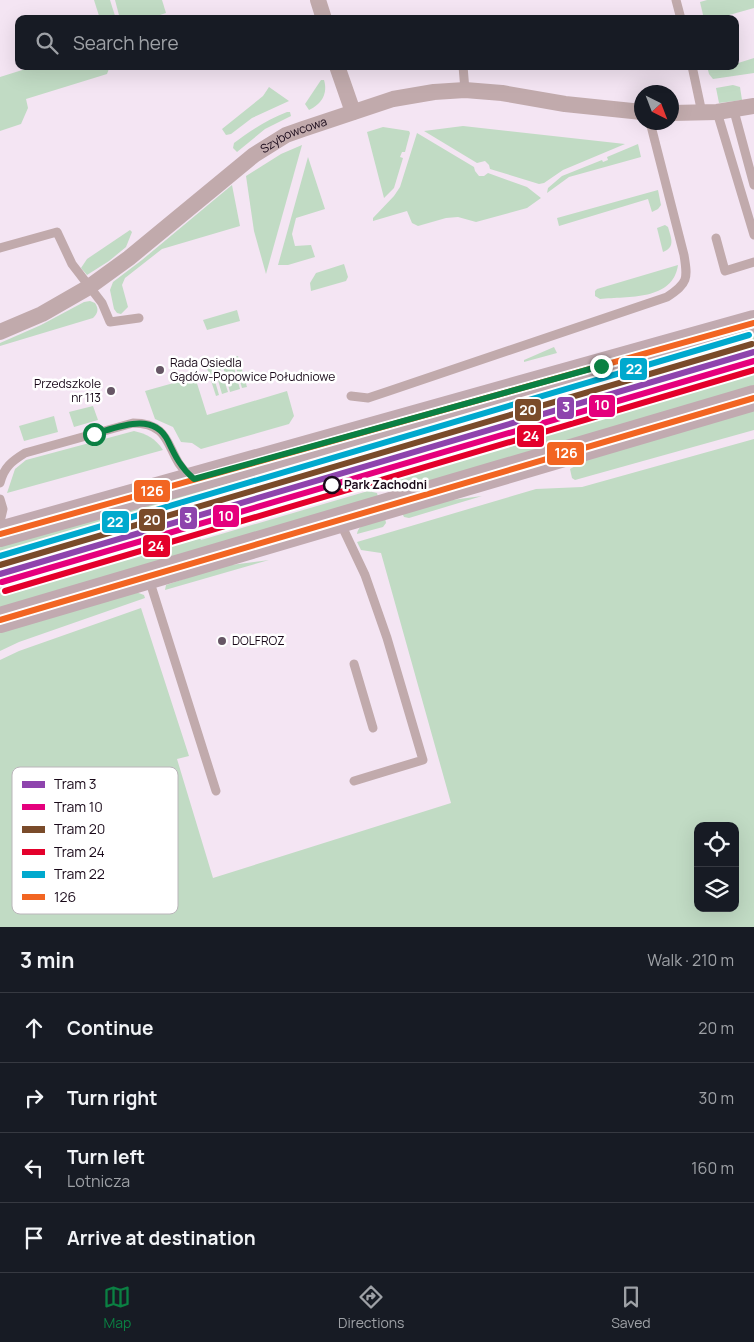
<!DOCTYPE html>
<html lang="en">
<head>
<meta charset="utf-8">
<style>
	:root { --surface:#171b24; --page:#20242c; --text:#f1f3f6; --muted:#9ea1a6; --line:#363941; --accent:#0b8043 }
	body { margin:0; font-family:Manrope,sans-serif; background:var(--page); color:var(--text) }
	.controls { position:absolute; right:15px; bottom:15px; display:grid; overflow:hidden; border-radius:10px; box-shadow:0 5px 20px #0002 }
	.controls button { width:45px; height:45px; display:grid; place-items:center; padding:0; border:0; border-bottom:1px solid var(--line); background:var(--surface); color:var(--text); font:25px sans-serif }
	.compass { position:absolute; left:634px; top:85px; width:45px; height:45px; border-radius:50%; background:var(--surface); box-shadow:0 5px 20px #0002; rotate:138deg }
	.stop { position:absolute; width:15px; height:15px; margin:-11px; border:4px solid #0b8043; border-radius:50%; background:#fff }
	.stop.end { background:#0b8043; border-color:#fff; box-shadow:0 1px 5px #0008 }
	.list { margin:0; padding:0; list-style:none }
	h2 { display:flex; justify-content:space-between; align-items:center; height:65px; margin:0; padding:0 20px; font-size:21px }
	h2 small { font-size:16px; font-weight:400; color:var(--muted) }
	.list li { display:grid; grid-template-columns:32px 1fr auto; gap:15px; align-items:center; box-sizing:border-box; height:70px; padding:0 20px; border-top:1px solid var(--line) }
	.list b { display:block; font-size:19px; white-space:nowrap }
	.list p { margin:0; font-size:16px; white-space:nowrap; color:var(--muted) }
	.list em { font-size:16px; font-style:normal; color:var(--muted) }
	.icon { flex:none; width:28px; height:28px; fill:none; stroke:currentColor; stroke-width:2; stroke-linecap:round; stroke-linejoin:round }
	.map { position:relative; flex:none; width:754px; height:927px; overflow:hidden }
	.search { position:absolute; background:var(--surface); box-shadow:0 5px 20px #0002; left:15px; right:15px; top:15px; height:55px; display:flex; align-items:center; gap:12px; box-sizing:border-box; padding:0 18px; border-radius:10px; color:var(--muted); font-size:19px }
	.sheet { height:345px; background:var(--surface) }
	nav { display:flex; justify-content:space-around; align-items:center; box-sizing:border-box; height:70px; border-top:1px solid var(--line); background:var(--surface); font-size:14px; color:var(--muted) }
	nav a { display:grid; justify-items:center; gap:2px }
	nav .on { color:var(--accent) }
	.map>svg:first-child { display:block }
	.green { fill:#c1dbc4; fill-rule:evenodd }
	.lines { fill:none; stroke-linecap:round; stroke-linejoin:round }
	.service { stroke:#c1aaac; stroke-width:9 }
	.minor { stroke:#c1aaac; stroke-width:16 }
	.primary { stroke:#c1aab0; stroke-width:26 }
	.bus-1-casing { stroke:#fff; stroke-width:10 }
	.bus-1 { stroke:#f26522; stroke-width:6 }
	.tram-1-casing { stroke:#fff; stroke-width:10 }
	.tram-2-casing { stroke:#fff; stroke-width:10 }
	.tram-3-casing { stroke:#fff; stroke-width:10 }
	.tram-4-casing { stroke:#fff; stroke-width:10 }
	.tram-5-casing { stroke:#fff; stroke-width:10 }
	.tram-1 { stroke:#8e44ad; stroke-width:6 }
	.tram-2 { stroke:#e5007d; stroke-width:6 }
	.tram-3 { stroke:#7a4b2a; stroke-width:6 }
	.tram-4 { stroke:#e4002b; stroke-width:6 }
	.tram-5 { stroke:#00a9ce; stroke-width:6 }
	.route { stroke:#0b8043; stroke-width:6 }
	.poi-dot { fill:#665665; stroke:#fff; stroke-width:2 }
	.stop-dot { fill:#fff; stroke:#190919; stroke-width:2.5 }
	.labels { text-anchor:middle; stroke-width:5; stroke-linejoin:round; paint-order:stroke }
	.street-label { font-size:12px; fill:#190919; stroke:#fff }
	.poi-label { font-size:12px; fill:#190919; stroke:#fff; text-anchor:start }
	.stop-label { font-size:12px; font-weight:bold; fill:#190919; stroke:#fff; text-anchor:start }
	.key { fill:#fff; stroke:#bab5ba; stroke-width:1 }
	.key-label { font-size:14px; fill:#190919 }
	.line-badge { stroke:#fff; stroke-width:2 }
	.badge-label { font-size:14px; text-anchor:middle; font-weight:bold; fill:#fff }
</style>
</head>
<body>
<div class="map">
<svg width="754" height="927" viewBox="0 0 754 927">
	<rect width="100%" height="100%" fill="#f4e5f3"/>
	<g class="green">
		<polygon points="94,0 110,0 116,19 100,19"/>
		<polygon points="115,0 162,0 166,13 148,19 120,19"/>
		<polygon points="707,0 754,0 754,8 715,19 704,19 700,2"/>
		<polygon points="754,58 754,73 713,79 709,74 707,66 720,66 721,68 735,66 735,64"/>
		<polygon points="35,66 110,66 107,74 26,99 28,108 21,124 0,131 0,77"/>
		<path d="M321 80H324C328 93 322 104 309 110L305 104Z"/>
		<polygon points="733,85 740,87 742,100 719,103 716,88"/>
		<polygon points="269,87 289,101 252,118 231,134 226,135 222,129 263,96"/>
		<path d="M287 112H290L291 116 265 129 237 152 233 148 234 143C251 130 267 120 287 112Z"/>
		<polygon points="463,126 625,144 563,170 544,183 539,184 490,169 489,165 485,161 477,163 424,131"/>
		<polygon points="383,127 409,131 410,133 405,152 402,152 400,157 403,158 394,188 384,198 367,132"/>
		<polygon points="417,133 474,167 475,171 479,176 484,176 488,173 527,187 541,198 527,208 476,222 458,217 446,218 418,226 412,223 407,211 373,221 373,218 394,196 400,187"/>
		<polygon points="638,144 641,157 569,177 547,193 548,188 562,176 602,160 603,162 608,160 607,157"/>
		<polygon points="302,145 266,274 254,231 246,176 281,154"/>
		<polygon points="308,157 325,209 296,218 292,234 295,246 311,245 315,257 288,265 278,265"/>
		<polygon points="232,185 240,226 162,249 125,278 122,285 128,307 121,314 117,313 114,309 110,290 113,282 142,260"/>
		<polygon points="658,190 661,205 658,209 652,212 648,199 559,226 557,218"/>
		<path d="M665 225 668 227C671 238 676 247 663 252L657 228Z"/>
		<polygon points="130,230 132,232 126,247 109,261 87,275 81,268 87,259"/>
		<polygon points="344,264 348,277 346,281 311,291 310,283 316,273"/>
		<path d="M678 265C673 301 628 296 600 299L595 296V291L597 289Z"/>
		<path d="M90 301 95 303C99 309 98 313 93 318L0 346V343L41 325 84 302Z"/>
		<polygon points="237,310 240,321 207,330 203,320"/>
		<polygon points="754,335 754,348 527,415 523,404 358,454 356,446"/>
		<polygon points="554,347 557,353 524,362 524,360"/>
		<polygon points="238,356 247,387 242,388 233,357"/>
		<polygon points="231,357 240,389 230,392 221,360"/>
		<polygon points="218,361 228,392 222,394 213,363"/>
		<polygon points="210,364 219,395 216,396 206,365"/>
		<polygon points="754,366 754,386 397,492 395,490 389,473"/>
		<polygon points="195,377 207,415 287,391 294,416 289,424 201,449 192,443 181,442 173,427 155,419 145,391"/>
		<polygon points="93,406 98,420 74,427 69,412"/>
		<polygon points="754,409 754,430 575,480 572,478 570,469 586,460"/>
		<polygon points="54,416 58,432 24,441 19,426"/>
		<path d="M134 431C147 434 155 438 163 450L7 493 15 469 26 460Z"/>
		<path d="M754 439V927H0V660L19 651 141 608 189 756 177 759 213 878 451 803 381 553 361 550 357 542 536 489 582 487ZM698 826H735V908H698Z"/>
		<polygon points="340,450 346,467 0,569 0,545"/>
		<polygon points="368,491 377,493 378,497 0,608 0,588 184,533 187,542 200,538 201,540"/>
		<polygon points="482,496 409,518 404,517 402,513 437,502"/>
		<path d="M385 518 386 523 383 527 357 534C359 522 374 521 385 518Z"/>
		<polygon points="269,560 165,590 166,585 223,566"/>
		<polygon points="136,592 144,595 145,598 19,642 0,651 0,631"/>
	</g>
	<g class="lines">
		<g class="service">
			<polyline points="676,0 681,19"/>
			<polyline points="463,66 465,90"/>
			<polyline points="692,66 702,113"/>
			<polyline points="734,111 754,185"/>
			<polyline points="717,112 754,235"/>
			<polyline points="716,238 725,271 754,262"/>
			<polyline points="0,248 57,232 72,264 102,303 110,322 139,318"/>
			<path d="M351 396 368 398 389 391 667 297C688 283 688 279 684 255L650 122"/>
			<path d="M0 483C4 467 12 461 25 453L133 423C175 423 165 456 190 476"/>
			<polyline points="0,499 3,509 0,522"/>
			<polyline points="340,522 365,575 387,638 423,760 354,781"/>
			<polyline points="149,579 216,791"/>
			<polyline points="354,664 373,728"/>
		</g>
		<g class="minor">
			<polyline points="318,0 324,19"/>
			<polyline points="337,66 353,112"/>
			<polyline points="672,113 717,112 754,106"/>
			<path id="s1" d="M0 332 42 314 89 287 129 258 254 155 286 135 303 129 393 99 434 92 465 90 502 93 565 104 642 112"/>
		</g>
		<g class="primary">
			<polyline points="0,534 754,323"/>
			<polyline points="0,620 754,398"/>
		</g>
		<defs>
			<g id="bus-1">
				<polyline points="0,534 754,323"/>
				<polyline points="0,620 754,398"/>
			</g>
		</defs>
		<use href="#bus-1" class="bus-1-casing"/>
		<use href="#bus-1" class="bus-1"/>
		<defs>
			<polyline id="tram-1" points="0,574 754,352"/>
			<polyline id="tram-2" points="2,582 754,361"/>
			<polyline id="tram-3" points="0,565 752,344"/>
			<polyline id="tram-4" points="5,591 754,370"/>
			<polyline id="tram-5" points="0,556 749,335"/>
		</defs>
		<use href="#tram-1" class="tram-1-casing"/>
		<use href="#tram-2" class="tram-2-casing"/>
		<use href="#tram-3" class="tram-3-casing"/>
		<use href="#tram-4" class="tram-4-casing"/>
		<use href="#tram-5" class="tram-5-casing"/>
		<use href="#tram-1" class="tram-1"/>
		<use href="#tram-2" class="tram-2"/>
		<use href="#tram-3" class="tram-3"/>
		<use href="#tram-4" class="tram-4"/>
		<use href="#tram-5" class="tram-5"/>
	</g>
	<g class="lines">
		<path class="route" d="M94 434C118 427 154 411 168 441 175 456 181 468 194 479L601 366"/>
	</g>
	<g class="poi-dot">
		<circle cx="160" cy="370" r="5"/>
		<circle cx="111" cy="391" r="5"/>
		<circle cx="222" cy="641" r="5"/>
	</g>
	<circle class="stop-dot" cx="332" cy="485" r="8"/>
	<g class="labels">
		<g class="street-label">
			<text dy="4" stroke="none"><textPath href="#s1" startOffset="356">Szybowcowa</textPath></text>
		</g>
		<g class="poi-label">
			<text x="170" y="367">Rada Osiedla<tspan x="170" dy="14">Gądów-Popowice Południowe</tspan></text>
			<text x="101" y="388" text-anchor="end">Przedszkole<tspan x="101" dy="14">nr 113</tspan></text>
			<text x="232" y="645">DOLFROZ</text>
		</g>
		<g class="stop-label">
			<text x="344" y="489">Park Zachodni</text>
		</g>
	</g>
	<rect x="12" y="767" width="166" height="147" rx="8" class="key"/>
	<rect x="22" y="781" width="23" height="7" fill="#8e44ad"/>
	<rect x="22" y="804" width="23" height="6" fill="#e5007d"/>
	<rect x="22" y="826" width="23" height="7" fill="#7a4b2a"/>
	<rect x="22" y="849" width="23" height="6" fill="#e4002b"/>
	<rect x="22" y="871" width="23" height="7" fill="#00a9ce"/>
	<rect x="22" y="894" width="23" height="6" fill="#f26522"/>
	<g class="key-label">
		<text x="54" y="789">Tram 3</text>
		<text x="54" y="812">Tram 10</text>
		<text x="54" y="834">Tram 20</text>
		<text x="54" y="857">Tram 24</text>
		<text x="54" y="879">Tram 22</text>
		<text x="54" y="902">126</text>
	</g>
	<g class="line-badge">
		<rect x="619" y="357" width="29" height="24" rx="5" fill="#00a9ce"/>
		<rect x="588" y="394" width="28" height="24" rx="5" fill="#e5007d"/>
		<rect x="556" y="396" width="19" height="24" rx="5" fill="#8e44ad"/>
		<rect x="514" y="398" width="28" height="24" rx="5" fill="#7a4b2a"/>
		<rect x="516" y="424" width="29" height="24" rx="5" fill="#e4002b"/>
		<rect x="546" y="441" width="39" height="25" rx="5" fill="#f26522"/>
		<rect x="133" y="479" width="38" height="24" rx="5" fill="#f26522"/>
		<rect x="212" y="504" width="28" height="24" rx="5" fill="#e5007d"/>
		<rect x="179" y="506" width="19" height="24" rx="5" fill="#8e44ad"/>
		<rect x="138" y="508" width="28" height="24" rx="5" fill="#7a4b2a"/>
		<rect x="101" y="510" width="29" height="24" rx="5" fill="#00a9ce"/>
		<rect x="142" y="534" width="29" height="24" rx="5" fill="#e4002b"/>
	</g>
	<g class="badge-label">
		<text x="634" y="374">22</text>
		<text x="602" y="410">10</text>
		<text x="566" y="412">3</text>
		<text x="528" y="415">20</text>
		<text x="531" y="441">24</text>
		<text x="566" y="458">126</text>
		<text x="152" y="496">126</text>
		<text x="226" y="521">10</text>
		<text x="188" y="523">3</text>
		<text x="152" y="525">20</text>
		<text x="115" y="527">22</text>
		<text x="156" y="551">24</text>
	</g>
</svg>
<div class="controls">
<button><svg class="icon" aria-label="locate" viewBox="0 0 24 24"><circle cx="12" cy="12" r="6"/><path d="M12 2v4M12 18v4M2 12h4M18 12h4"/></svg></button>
<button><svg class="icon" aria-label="layers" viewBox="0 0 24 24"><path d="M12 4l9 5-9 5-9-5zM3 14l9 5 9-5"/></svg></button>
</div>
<svg class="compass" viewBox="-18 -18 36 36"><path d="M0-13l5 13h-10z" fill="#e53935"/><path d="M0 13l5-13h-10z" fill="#9ea1a6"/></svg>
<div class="stop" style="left:94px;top:434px"></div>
<div class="stop end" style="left:601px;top:366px"></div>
<div class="search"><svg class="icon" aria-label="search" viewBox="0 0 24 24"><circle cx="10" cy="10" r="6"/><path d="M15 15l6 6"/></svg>Search here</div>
</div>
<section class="sheet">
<h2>3 min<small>Walk · 210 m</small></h2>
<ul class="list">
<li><svg class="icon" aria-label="ahead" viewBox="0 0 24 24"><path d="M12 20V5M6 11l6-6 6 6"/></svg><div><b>Continue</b></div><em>20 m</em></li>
<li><svg class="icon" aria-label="right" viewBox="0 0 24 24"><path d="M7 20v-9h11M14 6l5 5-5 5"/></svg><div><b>Turn right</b></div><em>30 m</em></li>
<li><svg class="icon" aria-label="left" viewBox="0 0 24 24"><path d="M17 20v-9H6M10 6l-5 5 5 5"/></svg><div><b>Turn left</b><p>Lotnicza</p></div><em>160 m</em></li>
<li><svg class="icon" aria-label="arrive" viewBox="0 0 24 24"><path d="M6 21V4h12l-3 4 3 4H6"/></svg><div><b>Arrive at destination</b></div></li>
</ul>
</section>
<nav>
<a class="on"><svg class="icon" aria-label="map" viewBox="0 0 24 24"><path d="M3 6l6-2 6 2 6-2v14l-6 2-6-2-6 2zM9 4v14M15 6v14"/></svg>Map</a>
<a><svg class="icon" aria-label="directions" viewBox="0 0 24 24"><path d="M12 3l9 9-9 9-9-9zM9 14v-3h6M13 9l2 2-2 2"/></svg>Directions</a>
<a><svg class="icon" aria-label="saved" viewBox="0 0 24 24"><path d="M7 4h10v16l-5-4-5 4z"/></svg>Saved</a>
</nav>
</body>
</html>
